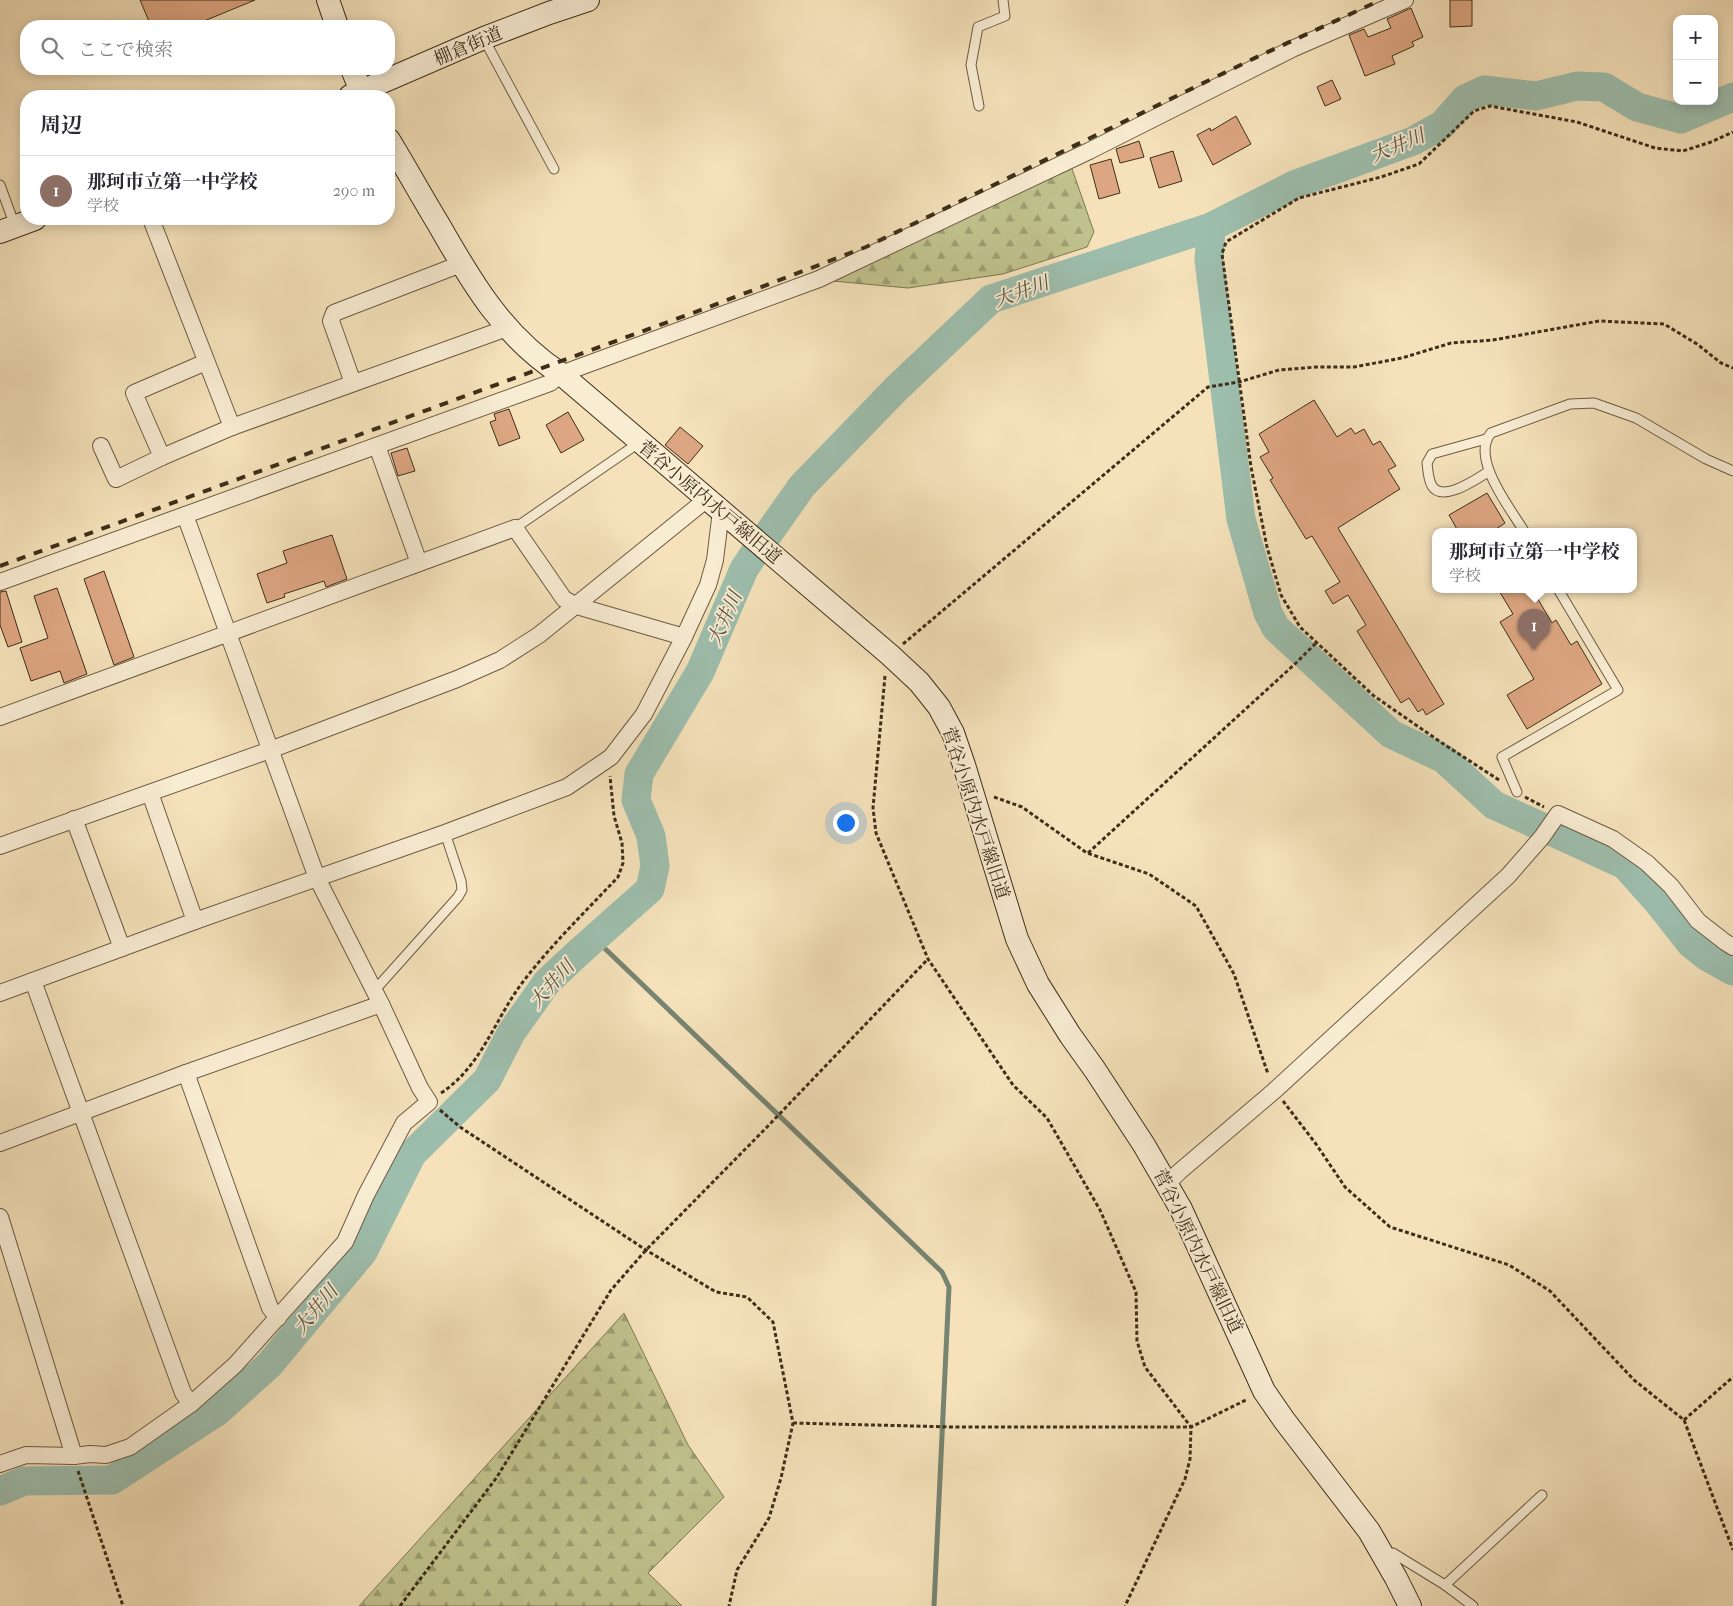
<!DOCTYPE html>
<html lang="ja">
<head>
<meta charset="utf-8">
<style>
	:root { --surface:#fff; --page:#f7f7f7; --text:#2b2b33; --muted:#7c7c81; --line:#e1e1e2; --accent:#8f2418 }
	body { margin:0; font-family:"IM FELL French Canon","Noto Serif JP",serif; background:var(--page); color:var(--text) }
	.controls { position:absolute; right:15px; top:15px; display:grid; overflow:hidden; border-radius:10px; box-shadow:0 2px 12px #0003 }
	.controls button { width:45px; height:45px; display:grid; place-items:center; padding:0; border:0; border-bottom:1px solid var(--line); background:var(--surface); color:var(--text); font:25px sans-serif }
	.you { position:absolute; left:845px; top:822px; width:18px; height:18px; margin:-12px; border:4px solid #fff; border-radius:50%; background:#1a73e8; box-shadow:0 0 0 8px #1a73e833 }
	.badge { display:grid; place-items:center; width:32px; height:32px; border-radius:50%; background:var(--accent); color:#fff; font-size:16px; font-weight:700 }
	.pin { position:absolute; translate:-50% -41px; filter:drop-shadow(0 1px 2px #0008) }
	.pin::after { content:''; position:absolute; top:26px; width:18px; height:15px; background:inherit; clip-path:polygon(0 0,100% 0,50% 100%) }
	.popup { position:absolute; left:1432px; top:528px; width:205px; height:65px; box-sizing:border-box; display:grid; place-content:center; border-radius:10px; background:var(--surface); filter:drop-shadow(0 1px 4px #0005); font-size:16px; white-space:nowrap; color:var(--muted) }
	.popup b { font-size:19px; color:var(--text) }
	.popup::after { content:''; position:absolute; left:50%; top:100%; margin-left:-10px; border:10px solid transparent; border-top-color:var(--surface) }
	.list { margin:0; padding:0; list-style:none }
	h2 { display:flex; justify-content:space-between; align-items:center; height:65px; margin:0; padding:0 20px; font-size:21px }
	h2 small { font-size:16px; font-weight:400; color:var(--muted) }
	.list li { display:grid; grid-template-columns:32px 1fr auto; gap:15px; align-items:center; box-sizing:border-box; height:70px; padding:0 20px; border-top:1px solid var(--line) }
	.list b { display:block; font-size:19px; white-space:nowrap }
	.list p { margin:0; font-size:16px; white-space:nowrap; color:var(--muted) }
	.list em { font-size:16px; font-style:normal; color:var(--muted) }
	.icon { flex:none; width:28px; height:28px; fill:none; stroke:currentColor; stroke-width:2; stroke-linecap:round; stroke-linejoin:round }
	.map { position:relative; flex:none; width:1733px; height:1606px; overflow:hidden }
	.search { position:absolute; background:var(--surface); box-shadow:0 2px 12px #0003; left:20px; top:20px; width:375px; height:55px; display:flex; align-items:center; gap:12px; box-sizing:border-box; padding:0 18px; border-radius:20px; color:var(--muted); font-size:19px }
	.panel { position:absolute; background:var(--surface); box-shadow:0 2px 12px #0003; left:20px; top:90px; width:375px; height:135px; border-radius:20px }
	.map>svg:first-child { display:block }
	.forest { fill:url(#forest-firs); stroke:#7f7853 }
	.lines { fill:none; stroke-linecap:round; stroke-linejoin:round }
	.stream { stroke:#778472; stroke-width:5 }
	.river { stroke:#9dbead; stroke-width:29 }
	.building { fill:#dda682; stroke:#3e2e19 }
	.lane-casing { stroke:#6c5b42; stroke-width:11 }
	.street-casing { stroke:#6c5b42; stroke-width:18 }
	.secondary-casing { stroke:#3e2e19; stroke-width:24 }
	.path { stroke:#3e2e19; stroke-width:3; stroke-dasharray:4 2.5; stroke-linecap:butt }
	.lane { stroke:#f8ecd3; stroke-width:9 }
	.street { stroke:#f8ecd3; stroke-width:16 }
	.secondary { stroke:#f8ecd3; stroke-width:22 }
	.rail { stroke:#3e2e19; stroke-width:4; stroke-dasharray:9 9; stroke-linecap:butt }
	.labels { text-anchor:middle; stroke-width:4; stroke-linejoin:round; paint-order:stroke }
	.street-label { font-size:18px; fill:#3e2e19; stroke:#f8ecd3 }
	.water-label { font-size:19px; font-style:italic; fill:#56523e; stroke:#f8ecd3 }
</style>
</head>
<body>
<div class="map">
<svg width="1733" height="1606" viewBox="0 0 1733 1606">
	<defs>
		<pattern id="forest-firs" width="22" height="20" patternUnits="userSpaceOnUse" patternTransform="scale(1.25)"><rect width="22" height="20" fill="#c0c28d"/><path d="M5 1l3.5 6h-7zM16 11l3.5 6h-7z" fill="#9d9e72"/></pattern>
	</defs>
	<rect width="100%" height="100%" fill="#f5e2bb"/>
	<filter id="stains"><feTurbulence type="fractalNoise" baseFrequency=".004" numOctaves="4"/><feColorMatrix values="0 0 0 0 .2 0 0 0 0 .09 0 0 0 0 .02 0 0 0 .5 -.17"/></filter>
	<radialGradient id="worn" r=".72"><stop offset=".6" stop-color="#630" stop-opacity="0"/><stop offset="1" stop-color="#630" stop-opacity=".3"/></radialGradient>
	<g class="forest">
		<polygon points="1071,166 1094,232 1087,247 1003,274 908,288 833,281"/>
		<polygon points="624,1313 688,1445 724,1497 648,1573 682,1606 359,1606"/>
	</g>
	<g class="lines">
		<polyline class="stream" points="595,939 942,1272 949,1287 934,1606"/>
		<g class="river">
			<polyline points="1211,227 1209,260 1241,519 1268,613 1276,628 1391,734 1444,759 1494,805 1625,865 1658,902 1691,944 1706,956 1733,971"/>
			<polyline points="0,1491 24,1481 112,1480 218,1411 269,1365 363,1252 412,1154 487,1080 511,1033 547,982 578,953 650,889 655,866 651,836 636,800 639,774 700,672 744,569 752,557 802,486 897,388 991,299 1211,227 1296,184 1413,141 1442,125 1465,99 1484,90 1536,96 1577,86 1604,87 1637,107 1681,119 1733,97"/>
		</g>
	</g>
	<g class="building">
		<polygon points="140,0 255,0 192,26 151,26"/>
		<polygon points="1450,0 1472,0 1472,26 1450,27"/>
		<polygon points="1411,8 1423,37 1412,42 1414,46 1392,56 1395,64 1365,76 1349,35 1364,29 1368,37 1391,28 1387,19"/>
		<polygon points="1332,80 1341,99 1325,106 1317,87"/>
		<polygon points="1236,116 1251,144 1213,165 1197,135 1210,128 1211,131"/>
		<polygon points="1139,141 1144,157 1120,163 1116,149"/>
		<polygon points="1173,151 1182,181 1159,188 1150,158"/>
		<polygon points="1111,159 1120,193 1099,199 1090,165"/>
		<polygon points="1314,400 1337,437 1351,428 1355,434 1364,429 1373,445 1380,441 1396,466 1388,470 1400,489 1338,528 1444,704 1426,715 1423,709 1418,712 1409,698 1401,703 1357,631 1366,625 1348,595 1333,604 1325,591 1340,582 1312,536 1306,539 1270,480 1273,478 1260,457 1269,452 1259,434"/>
		<polygon points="509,409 520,438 499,446 490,422 496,420 494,414"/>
		<polygon points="568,412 584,440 561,453 546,425"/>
		<polygon points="680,427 703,446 688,464 665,445"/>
		<polygon points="407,448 415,471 398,476 391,453"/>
		<polygon points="1487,493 1505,523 1493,531 1458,531 1449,515"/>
		<polygon points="332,535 347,579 326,587 324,581 284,594 285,597 267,603 257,574 287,563 283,551"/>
		<polygon points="104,571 134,657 114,665 84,579"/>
		<polygon points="57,588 87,674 64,683 60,671 31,681 20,648 48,638 34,596"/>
		<polygon points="1498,589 1532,589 1552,623 1556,620 1571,645 1577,641 1602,684 1527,729 1507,695 1534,679 1500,622 1513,614"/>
		<polygon points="6,591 22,642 8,647 0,625 0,592"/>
	</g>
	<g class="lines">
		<defs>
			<g id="lane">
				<polyline points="484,39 554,169"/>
				<polyline points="979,106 971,65 978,27 1005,16 1003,0"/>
				<polyline points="0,185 15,226"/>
				<path d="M1486 439 1432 454 1427 463C1428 470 1428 479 1432 486 1443 503 1476 479 1488 472"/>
				<polyline points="515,528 640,442"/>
				<path d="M1524 531C1510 508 1470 458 1491 433L1570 404 1594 403 1636 418 1706 459 1733 471"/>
				<polyline points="1517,792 1502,757 1618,690 1558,589"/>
				<polyline points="374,991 458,897 462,890 461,881 445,833"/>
				<polyline points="1386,1555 1393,1553 1445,1585 1473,1606"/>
				<polyline points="1445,1585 1542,1495"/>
			</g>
			<g id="street">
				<polyline points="151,219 232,427"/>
				<polyline points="206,362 134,393 162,457 232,427 507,328"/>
				<polyline points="353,383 331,321 334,313 461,264"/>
				<polyline points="101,446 116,479 162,457"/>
				<polyline points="377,446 419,563"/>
				<polyline points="0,582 550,383 561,374 819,279 1089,151 1292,49 1405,0"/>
				<polyline points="0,717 515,528 564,599 577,606 684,637"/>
				<polyline points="150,793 195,921"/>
				<polyline points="74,819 122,948"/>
				<polyline points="0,846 270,750 457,679 500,660 539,635 707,499"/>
				<polyline points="33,981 183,1393 191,1404"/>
				<polyline points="0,993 195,921 445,833 567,787 611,757 644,714 684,637 708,585 715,560 721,511"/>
				<polyline points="186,1073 270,1308 278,1318"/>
				<polyline points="0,1143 186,1073 381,1004"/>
				<polyline points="1168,1183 1179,1172 1274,1091 1508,876 1542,837 1558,814 1613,839 1647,863 1671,886 1698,921 1725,942 1733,947"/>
				<polyline points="0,1217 74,1456"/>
				<polyline points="0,1464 26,1455 74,1456 90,1454 106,1455 130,1447 191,1404 235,1365 345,1242 366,1195 404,1123 429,1102 420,1088 381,1004 317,878 185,515"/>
			</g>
			<g id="secondary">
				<polyline points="328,0 337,26"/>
				<polyline points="352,69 363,96"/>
				<polyline points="350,96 484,38 549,13 588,0"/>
				<path d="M389 140C406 168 422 197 439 225 472 283 503 336 561 374L890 655 919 682 939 707 953 733 964 765 1017 939 1038 984 1070 1035 1095 1070 1144 1145 1181 1209 1264 1391 1284 1420 1369 1531 1396 1578 1410 1606"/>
				<polyline points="0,232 35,219"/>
			</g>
		</defs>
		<use href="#lane" class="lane-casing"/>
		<use href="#street" class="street-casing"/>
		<use href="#secondary" class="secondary-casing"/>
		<g class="path">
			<polyline points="903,644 1208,387 1239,382 1279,370 1316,367 1354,367 1402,358 1451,343 1493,340 1599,321 1664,324 1697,344 1721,363 1733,368"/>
			<polyline points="885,676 873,808 876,833 928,959 1013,1085 1047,1118 1100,1210 1136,1292 1137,1341 1145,1367 1191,1427 1190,1459 1185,1479 1125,1606"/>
			<polyline points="1499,780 1442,743 1374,696 1300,627 1281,595 1267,547 1251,467 1222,254 1226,242 1299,198 1381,177 1419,164 1474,111 1490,106 1577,122 1655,148 1683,151 1711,142 1733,132"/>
			<polyline points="994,797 1022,807 1087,853 1149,874 1196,906 1234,974 1268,1074"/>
			<polyline points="1525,797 1544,807"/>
			<polyline points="1088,853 1296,663 1317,642"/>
			<path d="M441 1093C481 1067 495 1019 522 983 551 945 586 911 618 877L623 863 622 843 614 816 610 776"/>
			<polyline points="1283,1101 1316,1144 1345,1187 1390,1227 1509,1265 1550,1291 1634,1380 1684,1420 1733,1550"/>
			<polyline points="440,1110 460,1127 646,1250 716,1292 747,1297 773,1322 793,1423 781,1478 769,1518 737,1570 729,1606"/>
			<polyline points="1684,1420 1733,1377"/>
			<polyline points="793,1423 953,1427 1191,1427 1248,1399"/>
			<polyline points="78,1471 123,1606"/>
			<polyline points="400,1606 497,1477 611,1290 646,1250 768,1126 928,959"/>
		</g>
		<use href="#lane" class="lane"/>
		<use href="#street" class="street"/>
		<use href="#secondary" class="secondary"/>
		<polyline class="rail" points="0,566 709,307 866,247 1259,56 1381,0"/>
	</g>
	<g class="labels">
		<g class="street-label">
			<text transform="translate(468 46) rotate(-23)" y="6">棚倉街道</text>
			<text transform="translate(710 502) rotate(40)" y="6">菅谷小原内水戸線旧道</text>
			<text transform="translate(976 813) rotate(72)" y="6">菅谷小原内水戸線旧道</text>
			<text transform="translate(1198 1251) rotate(64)" y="6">菅谷小原内水戸線旧道</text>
		</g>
		<g class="water-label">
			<text transform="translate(1397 145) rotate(-23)" y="7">大井川</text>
			<text transform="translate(1021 291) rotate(-20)" y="7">大井川</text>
			<text transform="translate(724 618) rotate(-66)" y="7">大井川</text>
			<text transform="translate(551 984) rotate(-48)" y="7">大井川</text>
			<text transform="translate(315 1309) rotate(-50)" y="7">大井川</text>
		</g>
	</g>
	<rect width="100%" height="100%" filter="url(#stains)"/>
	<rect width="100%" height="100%" fill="url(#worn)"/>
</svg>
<div class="controls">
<button>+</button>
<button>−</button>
</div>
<div class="you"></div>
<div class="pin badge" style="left:1534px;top:650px;background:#8d6e63">1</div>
<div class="popup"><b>那珂市立第一中学校</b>学校</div>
<div class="search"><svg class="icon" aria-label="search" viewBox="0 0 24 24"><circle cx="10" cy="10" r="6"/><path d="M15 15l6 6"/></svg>ここで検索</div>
<section class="panel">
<h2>周辺<small></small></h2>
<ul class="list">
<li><span class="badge" style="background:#8d6e63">1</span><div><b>那珂市立第一中学校</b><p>学校</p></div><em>290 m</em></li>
</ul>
</section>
</div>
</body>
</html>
